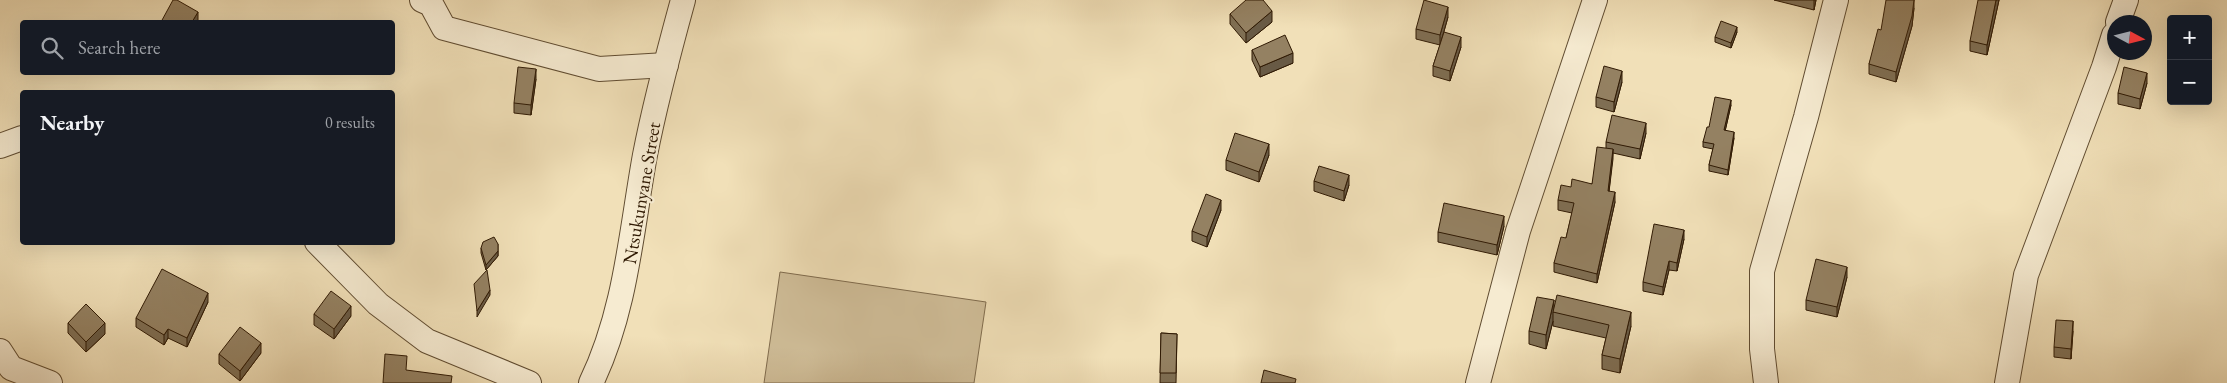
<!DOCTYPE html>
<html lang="en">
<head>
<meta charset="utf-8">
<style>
	:root { --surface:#171b24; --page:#242831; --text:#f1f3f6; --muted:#9ea1a6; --line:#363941 }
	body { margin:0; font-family:"EB Garamond",serif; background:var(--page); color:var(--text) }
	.controls { position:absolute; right:15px; top:15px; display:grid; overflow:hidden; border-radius:5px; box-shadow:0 5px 20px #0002 }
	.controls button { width:45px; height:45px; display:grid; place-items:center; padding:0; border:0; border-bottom:1px solid var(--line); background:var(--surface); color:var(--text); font:25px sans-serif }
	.compass { position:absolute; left:2107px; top:15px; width:45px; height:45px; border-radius:50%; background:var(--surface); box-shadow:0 5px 20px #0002; rotate:97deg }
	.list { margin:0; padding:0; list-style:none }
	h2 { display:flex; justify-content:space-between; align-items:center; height:65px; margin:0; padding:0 20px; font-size:21px }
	h2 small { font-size:16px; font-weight:400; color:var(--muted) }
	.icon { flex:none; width:28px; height:28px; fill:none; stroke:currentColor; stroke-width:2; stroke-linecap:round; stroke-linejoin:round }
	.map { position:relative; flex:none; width:2227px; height:383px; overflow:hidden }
	.search { position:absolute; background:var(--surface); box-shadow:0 5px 20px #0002; left:20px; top:20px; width:375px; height:55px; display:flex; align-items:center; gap:12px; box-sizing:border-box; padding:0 18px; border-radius:5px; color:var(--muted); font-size:19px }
	.panel { position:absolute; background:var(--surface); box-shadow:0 5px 20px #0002; left:20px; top:90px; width:375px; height:155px; border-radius:5px }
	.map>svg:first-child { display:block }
	.green { fill:#d0be99; stroke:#806c4e }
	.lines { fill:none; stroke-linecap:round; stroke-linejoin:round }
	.minor-casing { stroke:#604c31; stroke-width:26 }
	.minor { stroke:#f6ebd1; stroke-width:24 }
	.wall { fill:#7f6f54; stroke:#301a04 }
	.shaded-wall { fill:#685a45; stroke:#301a04 }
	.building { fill:#948162; stroke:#301a04 }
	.labels { text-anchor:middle; stroke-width:4.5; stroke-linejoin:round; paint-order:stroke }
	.street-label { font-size:19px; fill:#301a04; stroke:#f6ebd1 }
</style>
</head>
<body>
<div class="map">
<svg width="2227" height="383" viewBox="0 0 2227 383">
	<rect width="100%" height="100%" fill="#f1e0b8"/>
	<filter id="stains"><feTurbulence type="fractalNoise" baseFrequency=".004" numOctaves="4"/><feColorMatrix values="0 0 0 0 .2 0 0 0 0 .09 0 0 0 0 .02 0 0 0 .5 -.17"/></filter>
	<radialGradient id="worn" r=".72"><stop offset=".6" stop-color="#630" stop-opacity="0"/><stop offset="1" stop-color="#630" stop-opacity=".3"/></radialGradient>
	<polygon class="green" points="780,272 986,302 974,383 764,383"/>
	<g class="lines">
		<defs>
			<g id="minor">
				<polyline points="422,0 431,4 444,28 599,69 666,65"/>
				<polyline points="2118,22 2126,0"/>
				<polyline points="0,146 22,138"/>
				<polyline points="317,242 378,304 427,341 529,383"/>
				<polyline points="0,351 11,368 50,383"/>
				<path d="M591 383C626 311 631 232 645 155 655 103 669 51 683 0"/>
				<polyline points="1478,383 1518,231 1595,0"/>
				<polyline points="1766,383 1762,349 1762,271 1806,117 1836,0"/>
				<polyline points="2007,383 2026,275 2104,67 2114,35"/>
			</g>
		</defs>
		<use href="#minor" class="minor-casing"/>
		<use href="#minor" class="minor"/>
	</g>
	<g class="wall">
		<polygon points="1774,0 1816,0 1814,10"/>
		<polygon points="1999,0 1987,55 1970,51 1970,41"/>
		<polygon points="1914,8 1912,26 1896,82 1869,74 1869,64 1881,30"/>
		<polygon points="1230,14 1272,22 1246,43 1230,24"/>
		<polygon points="1448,17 1443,35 1461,47 1450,81 1433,76 1433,66 1440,45 1416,39 1416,29"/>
		<polygon points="1737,32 1731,48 1715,42 1715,37"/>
		<polygon points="1252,50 1293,63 1260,77 1252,60"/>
		<polygon points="536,79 531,115 514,113 514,103"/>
		<polygon points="1622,82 1614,112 1596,107 1596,97"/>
		<polygon points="2147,83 2140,109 2118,104 2118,93"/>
		<polygon points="1731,105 1725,131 1734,138 1728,175 1709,171 1709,165 1713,149 1703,147 1703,142 1709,127"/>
		<polygon points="1646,133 1640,159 1613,153 1609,191 1615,202 1597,283 1554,272 1554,263 1566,238 1572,213 1558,210 1558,200 1571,187 1592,184 1606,148 1606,142"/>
		<polygon points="1269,155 1259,182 1226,170 1226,160"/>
		<polygon points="1314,181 1349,185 1344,201 1314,191"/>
		<polygon points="1221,210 1207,247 1192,241 1192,231"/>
		<polygon points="1504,226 1497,255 1438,242 1438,232"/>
		<polygon points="1684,239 1677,271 1669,270 1663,295 1643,291 1643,282"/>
		<polygon points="498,244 498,256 486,270 481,253 481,248"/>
		<polygon points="1847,277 1837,317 1806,310 1806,300"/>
		<polygon points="208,302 187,347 168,338 164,345 136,327 136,318"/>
		<polygon points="1554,306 1631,326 1620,373 1602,369 1602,355 1606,338 1553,326 1553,321 1546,349 1529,344 1529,331"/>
		<polygon points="314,314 351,316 334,339 314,325"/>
		<polygon points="68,323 105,334 86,352 68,333"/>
		<polygon points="2073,331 2071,359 2054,357 2054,347"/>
		<polygon points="1161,333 1177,334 1176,383 1160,383"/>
		<polygon points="261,353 240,381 219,364 219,354"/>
	</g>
	<g class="shaded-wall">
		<polygon points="1814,0 1816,0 1814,10"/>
		<polygon points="1914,0 1914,8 1912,26 1896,82 1896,72"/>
		<polygon points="1996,0 1999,0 1987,55 1987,45"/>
		<polygon points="1448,7 1448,17 1440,45 1440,35"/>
		<polygon points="1272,11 1272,22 1246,43 1246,33"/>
		<polygon points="198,12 198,22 192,22"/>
		<polygon points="1737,27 1737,32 1731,48 1731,43"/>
		<polygon points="1461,37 1461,47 1450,81 1450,71"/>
		<polygon points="1293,53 1293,63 1260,77 1260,67"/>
		<polygon points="536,69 536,79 531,115 531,105"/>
		<polygon points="1622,71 1622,82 1614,112 1614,102"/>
		<polygon points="2147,73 2147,83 2140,109 2140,99"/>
		<polygon points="1731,100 1731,105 1724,136 1724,130"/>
		<polygon points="1646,123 1646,133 1640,159 1640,149"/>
		<polygon points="1734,132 1734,138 1728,175 1728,170"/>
		<polygon points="1269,144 1269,155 1259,182 1259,172"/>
		<polygon points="1613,149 1613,159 1608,200 1608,191"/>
		<polygon points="1349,175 1349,185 1344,201 1344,191"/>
		<polygon points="1615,192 1615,202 1597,283 1597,274"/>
		<polygon points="1221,200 1221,210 1207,247 1207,237"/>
		<polygon points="1504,216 1504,226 1497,255 1497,245"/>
		<polygon points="1684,230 1684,239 1677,271 1677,263"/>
		<polygon points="498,251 498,256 486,270 486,265"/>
		<polygon points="1669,261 1669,270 1663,295 1663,287"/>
		<polygon points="1847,267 1847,277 1837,317 1837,307"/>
		<polygon points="490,290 490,295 477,317 477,311"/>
		<polygon points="208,293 208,302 187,347 187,338"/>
		<polygon points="1554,300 1554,312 1553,312 1553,321 1546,349 1546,335"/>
		<polygon points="351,306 351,316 334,339 334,329"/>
		<polygon points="1631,312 1631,326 1620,373 1620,359"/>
		<polygon points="2073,321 2073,331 2071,359 2071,349"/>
		<polygon points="105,323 105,334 86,352 86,342"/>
		<polygon points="168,329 168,338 164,345 164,335"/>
		<polygon points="261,343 261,353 240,381 240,371"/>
	</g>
	<g class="building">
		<polygon points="173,0 177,0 198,12 192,22 161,22"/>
		<polygon points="1246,0 1263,0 1272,11 1246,33 1230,14"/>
		<polygon points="1424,0 1448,7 1440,35 1416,29"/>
		<polygon points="1886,0 1914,0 1912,16 1896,72 1869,64 1878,29 1881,30"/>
		<polygon points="1978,0 1996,0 1987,45 1970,41"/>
		<polygon points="1721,21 1737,27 1731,43 1715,37"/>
		<polygon points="1444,32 1461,37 1450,71 1433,66"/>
		<polygon points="1285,35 1293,53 1260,67 1252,50"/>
		<polygon points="1604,66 1622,71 1614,102 1596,97"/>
		<polygon points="518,67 536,69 531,105 514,103"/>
		<polygon points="2124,67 2147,73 2140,99 2118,93"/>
		<polygon points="1715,97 1731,100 1724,130 1734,132 1728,170 1709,165 1714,144 1703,142 1707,127 1709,127"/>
		<polygon points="1612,115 1646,123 1640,149 1606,142"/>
		<polygon points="1235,133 1269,144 1259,172 1226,160"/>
		<polygon points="1597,147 1613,149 1608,191 1615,192 1597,274 1554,263 1561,237 1566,238 1574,203 1558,200 1561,185 1571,187 1572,179 1592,184"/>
		<polygon points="1319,166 1349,175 1344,191 1314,181"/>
		<polygon points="1206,194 1221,200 1207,237 1192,231"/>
		<polygon points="1444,203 1504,216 1497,245 1438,232"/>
		<polygon points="1654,224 1684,230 1677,263 1669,261 1663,287 1643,282"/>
		<polygon points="494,237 498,244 498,251 486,265 481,248 483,242"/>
		<polygon points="1816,259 1847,267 1837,307 1806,300"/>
		<polygon points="162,269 208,293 187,338 168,329 164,335 136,318"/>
		<polygon points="487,270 490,290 477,311 474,284"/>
		<polygon points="331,291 351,306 334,329 314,314"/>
		<polygon points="1557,295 1631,312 1620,359 1602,355 1609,325 1553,312"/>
		<polygon points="1537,297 1554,300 1546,335 1529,331"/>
		<polygon points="86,304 105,323 86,342 68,323"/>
		<polygon points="2056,320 2073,321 2071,349 2054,347"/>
		<polygon points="240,327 261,343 240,371 219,354"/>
		<polygon points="1161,333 1177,334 1176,373 1160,373"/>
		<polygon points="385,354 407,356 406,370 452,376 451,383 383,383"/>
		<polygon points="1264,370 1296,379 1295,383 1261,383"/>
	</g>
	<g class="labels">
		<g class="street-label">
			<text transform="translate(641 193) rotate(-80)" y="7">Ntsukunyane Street</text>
		</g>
	</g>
	<rect width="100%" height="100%" filter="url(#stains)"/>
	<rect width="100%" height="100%" fill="url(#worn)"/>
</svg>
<div class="controls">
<button>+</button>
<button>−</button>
</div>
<svg class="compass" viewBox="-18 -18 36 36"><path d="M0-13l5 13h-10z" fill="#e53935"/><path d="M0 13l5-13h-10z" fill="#9ea1a6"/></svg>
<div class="search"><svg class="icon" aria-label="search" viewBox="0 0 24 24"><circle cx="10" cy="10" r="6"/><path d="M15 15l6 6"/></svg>Search here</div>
<section class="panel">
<h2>Nearby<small>0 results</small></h2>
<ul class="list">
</ul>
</section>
</div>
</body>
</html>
